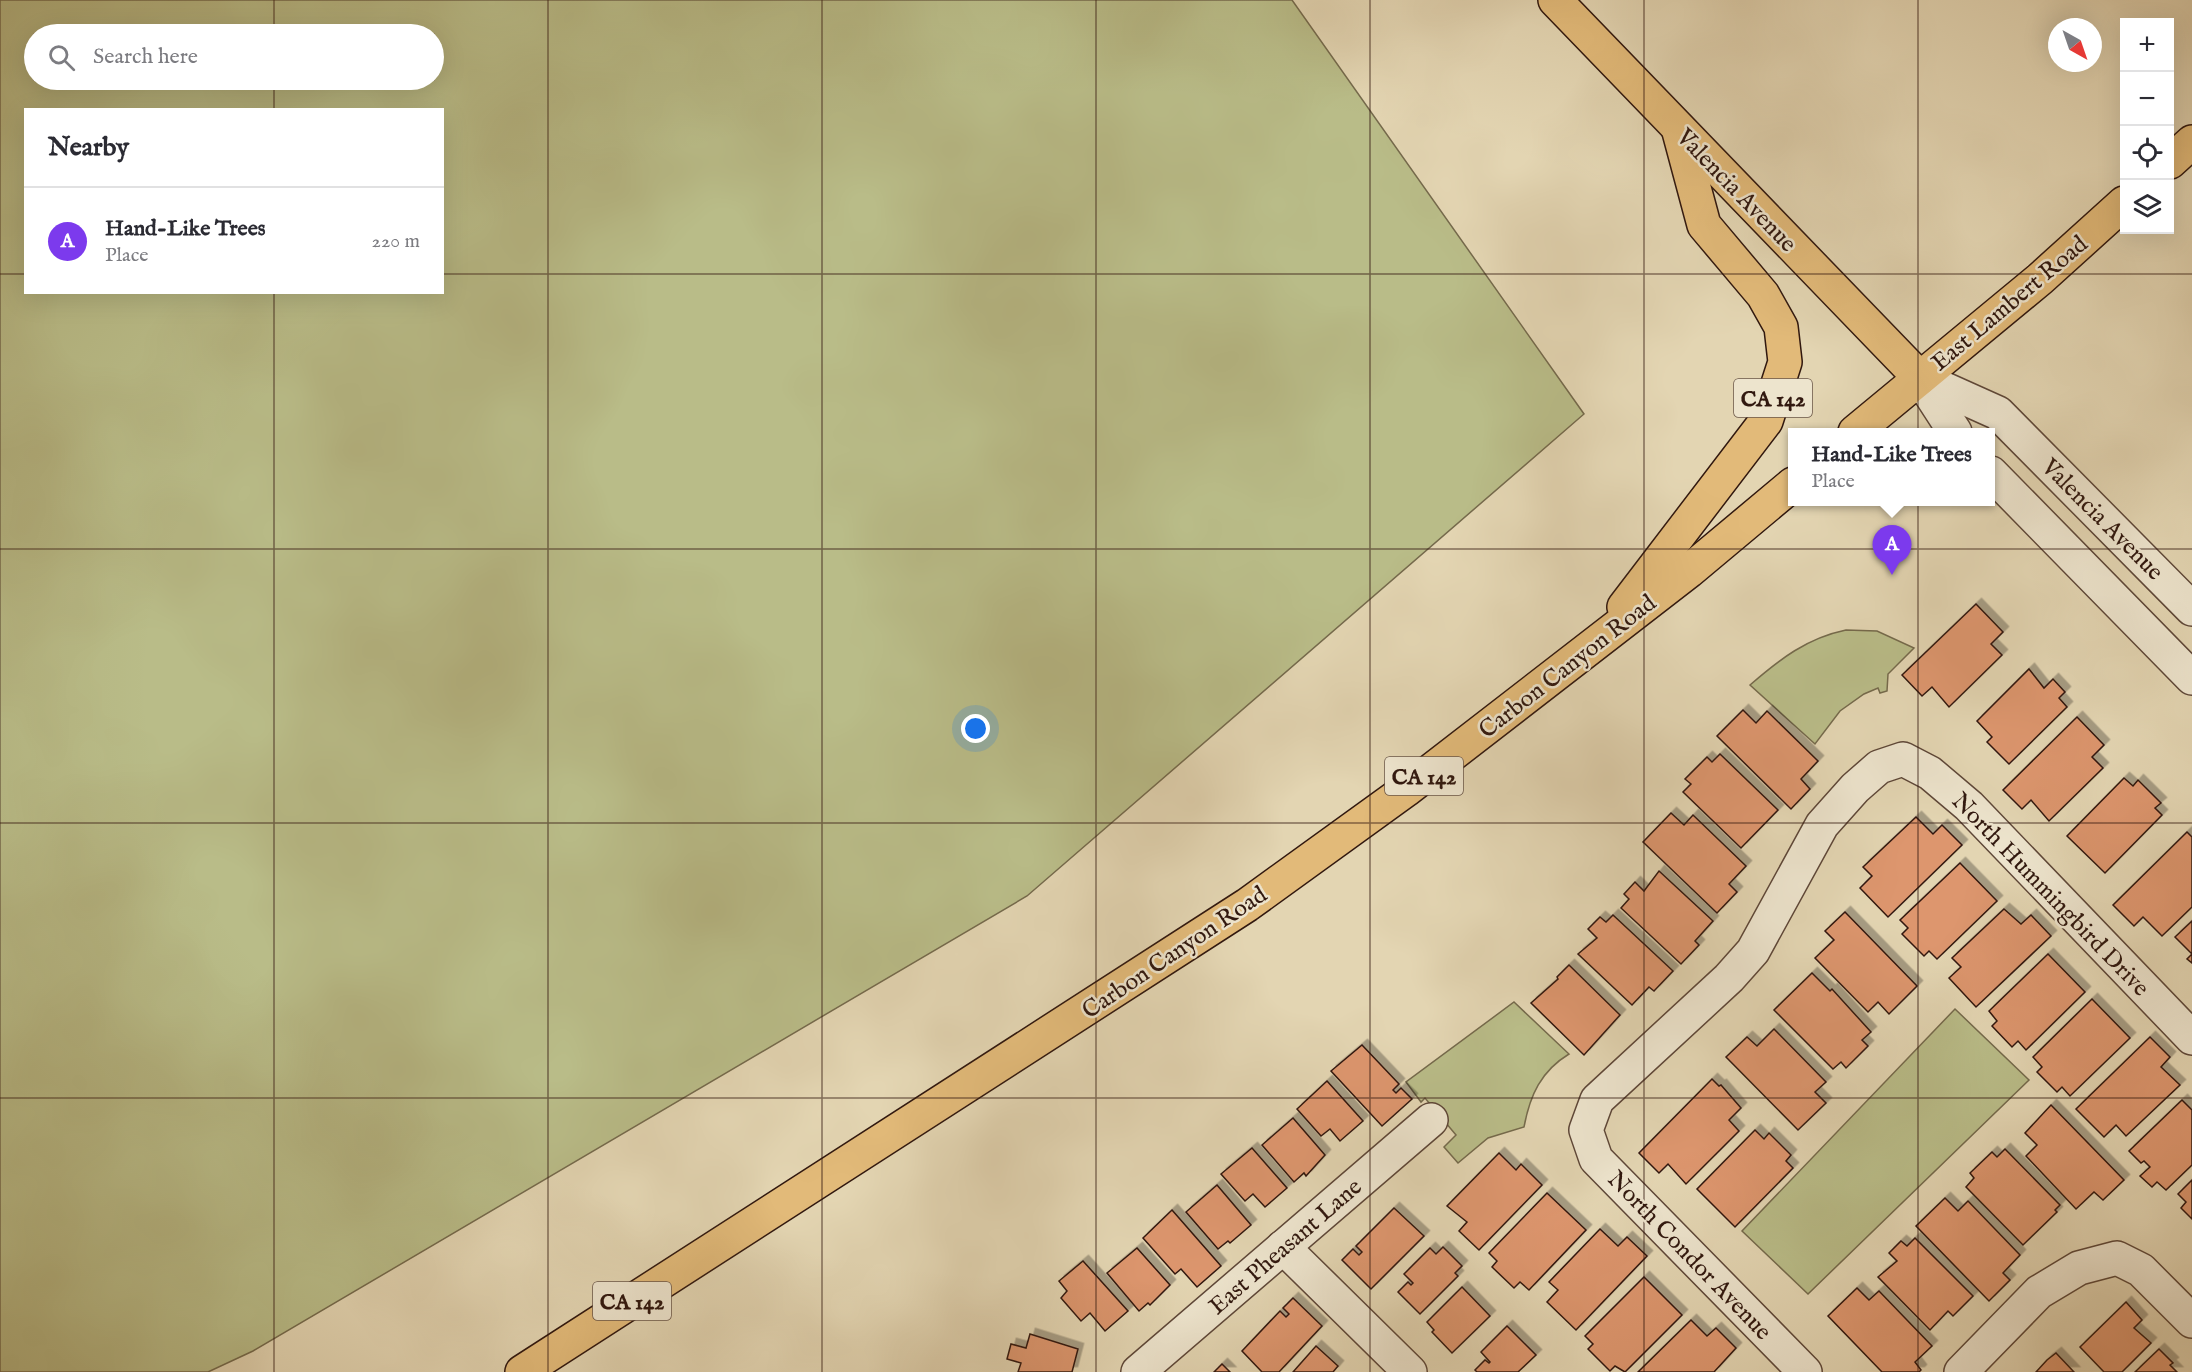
<!DOCTYPE html>
<html lang="en">
<head>
<meta charset="utf-8">
<style>
	:root { --surface:#fff; --page:#f7f7f7; --text:#2b2b33; --muted:#7c7c81; --line:#e1e1e2; --accent:#7c3aed }
	body { margin:0; font-family:"IM FELL English",serif; background:var(--page); color:var(--text) }
	.controls { position:absolute; right:18px; top:18px; display:grid; overflow:hidden; border-radius:0px; box-shadow:0 6px 24px #0002 }
	.controls button { width:54px; height:54px; display:grid; place-items:center; padding:0; border:0; border-bottom:2px solid var(--line); background:var(--surface); color:var(--text); font:30px sans-serif }
	.compass { position:absolute; left:2048px; top:18px; width:54px; height:54px; border-radius:50%; background:var(--surface); box-shadow:0 6px 24px #0002; rotate:140deg }
	.you { position:absolute; left:976px; top:729px; width:21px; height:21px; margin:-15px; border:4px solid #fff; border-radius:50%; background:#1a73e8; box-shadow:0 0 0 9px #1a73e833 }
	.badge { display:grid; place-items:center; width:39px; height:39px; border-radius:50%; background:var(--accent); color:#fff; font-size:20px; font-weight:700 }
	.pin { position:absolute; translate:-50% -50px; filter:drop-shadow(0 2px 3px #0008) }
	.pin::after { content:''; position:absolute; top:32px; width:21px; height:18px; background:inherit; clip-path:polygon(0 0,100% 0,50% 100%) }
	.popup { position:absolute; left:1788px; top:428px; width:207px; height:78px; box-sizing:border-box; display:grid; place-content:center; border-radius:0px; background:var(--surface); filter:drop-shadow(0 2px 4px #0005); font-size:20px; white-space:nowrap; color:var(--muted) }
	.popup b { font-size:22px; color:var(--text) }
	.popup::after { content:''; position:absolute; left:50%; top:100%; margin-left:-12px; border:12px solid transparent; border-top-color:var(--surface) }
	.list { margin:0; padding:0; list-style:none }
	h2 { display:flex; justify-content:space-between; align-items:center; height:78px; margin:0; padding:0 24px; font-size:26px }
	h2 small { font-size:20px; font-weight:400; color:var(--muted) }
	.list li { display:grid; grid-template-columns:39px 1fr auto; gap:18px; align-items:center; box-sizing:border-box; height:108px; padding:0 24px; border-top:2px solid var(--line) }
	.list b { display:block; font-size:22px; white-space:nowrap }
	.list p { margin:0; font-size:20px; white-space:nowrap; color:var(--muted) }
	.list em { font-size:20px; font-style:normal; color:var(--muted) }
	.icon { flex:none; width:33px; height:33px; fill:none; stroke:currentColor; stroke-width:2; stroke-linecap:round; stroke-linejoin:round }
	.map { position:relative; flex:none; width:2192px; height:1372px; overflow:hidden }
	.search { position:absolute; background:var(--surface); box-shadow:0 6px 24px #0002; left:24px; top:24px; width:420px; height:66px; display:flex; align-items:center; gap:15px; box-sizing:border-box; padding:0 21px; border-radius:33px; color:var(--muted); font-size:22px }
	.panel { position:absolute; background:var(--surface); box-shadow:0 6px 24px #0002; left:24px; top:108px; width:420px; height:186px; border-radius:0px }
	.map>svg:first-child { display:block }
	.green { fill:#b9bc88; stroke:#756a4c; stroke-width:1.5; fill-rule:evenodd }
	.building { fill:#dd966e; stroke:#31180f; stroke-width:1.5; filter:url(#shadow) }
	.lines { fill:none; stroke-linecap:round; stroke-linejoin:round }
	.minor-casing { stroke:#5e4738; stroke-width:36 }
	.major-casing { stroke:#31180f; stroke-width:36 }
	.minor { stroke:#ede4cd; stroke-width:33 }
	.major { stroke:#e2ba79; stroke-width:33 }
	.grid { fill:none; stroke:#31180f; stroke-width:1.5; stroke-opacity:0.55 }
	.labels { text-anchor:middle; stroke-width:5; stroke-linejoin:round; paint-order:stroke }
	.shield { fill:#ede4cd; stroke:#695548; stroke-width:1.5 }
	.shield-label { font-size:22px; font-weight:bold; fill:#31180f }
	.street-label { font-size:24px; fill:#31180f; stroke:#ede4cd }
</style>
</head>
<body>
<div class="map">
<svg width="2192" height="1372" viewBox="0 0 2192 1372">
	<defs>
		<filter id="shadow"><feDropShadow dx="5.5" dy="-5.5" stdDeviation="0" flood-color="#0004"/></filter>
	</defs>
	<rect width="100%" height="100%" fill="#e3d5b2"/>
	<filter id="stains"><feTurbulence type="fractalNoise" baseFrequency=".00333" numOctaves="4"/><feColorMatrix values="0 0 0 0 .2 0 0 0 0 .09 0 0 0 0 .02 0 0 0 .5 -.17"/></filter>
	<radialGradient id="worn" r=".72"><stop offset=".6" stop-color="#630" stop-opacity="0"/><stop offset="1" stop-color="#630" stop-opacity=".3"/></radialGradient>
	<g class="green">
		<path d="M0 0H1292L1584 414 1027 896 253 1351 208 1372H0ZM34 34H434V80H34ZM26 110H442V292H26Z"/>
		<path d="M1846 630 1877 631 1914 648 1888 674 1887 691 1880 693 1878 688 1864 694 1840 711 1815 744 1750 685C1780 659 1807 638 1846 630Z"/>
		<path d="M1514 1002 1569 1054C1541 1071 1530 1095 1524 1127L1488 1138 1458 1163 1444 1147 1456 1135 1425 1098 1421 1102 1406 1082Z"/>
		<polygon points="1955,1009 2029,1080 1808,1294 1742,1231"/>
	</g>
	<g class="building">
		<polygon points="1976,604 2003,632 1991,644 2002,655 1949,707 1932,687 1922,696 1902,675"/>
		<polygon points="2029,669 2044,688 2053,679 2065,692 2059,698 2067,707 2009,764 1987,742 1992,737 1977,721"/>
		<polygon points="1743,710 1756,723 1767,711 1818,761 1801,779 1810,789 1791,809 1717,736"/>
		<polygon points="2077,717 2104,745 2092,757 2103,768 2049,821 2031,800 2022,809 2003,790"/>
		<polygon points="1720,754 1778,810 1741,848 1683,792 1691,784 1685,779 1707,757 1712,762"/>
		<polygon points="2124,778 2133,786 2138,780 2161,803 2155,808 2162,815 2105,873 2067,836"/>
		<polygon points="1671,813 1684,825 1693,815 1746,866 1729,884 1737,892 1717,913 1643,842"/>
		<polygon points="1916,817 1933,834 1942,825 1962,845 1888,917 1860,888 1872,876 1863,867"/>
		<polygon points="2187,832 2192,837 2192,907 2162,936 2143,917 2134,926 2113,905"/>
		<polygon points="1960,863 1997,901 1937,959 1929,951 1924,956 1902,934 1908,928 1900,920"/>
		<polygon points="1659,871 1713,921 1695,941 1699,945 1681,964 1621,908 1629,899 1624,894 1635,882 1644,891"/>
		<polygon points="2004,909 2021,924 2031,915 2051,936 1976,1007 1949,978 1961,967 1952,958"/>
		<polygon points="1845,912 1917,986 1889,1014 1878,1002 1868,1012 1815,958 1834,940 1825,931"/>
		<polygon points="1613,915 1673,971 1654,991 1649,987 1632,1005 1578,954 1597,938 1588,929 1600,917 1606,922"/>
		<polygon points="2192,921 2192,963 2187,959 2192,954 2175,937"/>
		<polygon points="2048,954 2085,992 2026,1050 2018,1041 2012,1047 1992,1026 1997,1021 1989,1011"/>
		<polygon points="1569,965 1620,1015 1584,1055 1531,1003 1558,979 1557,977"/>
		<polygon points="1812,973 1830,991 1832,989 1871,1032 1862,1040 1868,1046 1846,1068 1841,1062 1833,1069 1774,1010"/>
		<polygon points="2092,999 2130,1038 2070,1096 2062,1087 2057,1092 2037,1072 2042,1067 2033,1057"/>
		<polygon points="1774,1029 1826,1082 1815,1092 1826,1103 1798,1130 1726,1057 1747,1037 1757,1046"/>
		<polygon points="2150,1037 2170,1057 2161,1067 2180,1085 2126,1136 2116,1125 2104,1137 2076,1109"/>
		<polygon points="1362,1045 1399,1084 1393,1090 1396,1093 1401,1088 1412,1099 1382,1126 1331,1071"/>
		<polygon points="1712,1079 1719,1086 1721,1085 1741,1108 1729,1120 1739,1131 1686,1184 1668,1164 1659,1173 1639,1153"/>
		<polygon points="1327,1081 1363,1121 1340,1141 1330,1129 1321,1136 1297,1109"/>
		<polygon points="2182,1100 2192,1110 2192,1165 2166,1190 2157,1182 2152,1187 2140,1176 2150,1167 2144,1161 2141,1163 2129,1151"/>
		<polygon points="2051,1105 2124,1180 2103,1200 2094,1192 2076,1209 2026,1156 2037,1145 2025,1133"/>
		<polygon points="1293,1118 1325,1155 1306,1176 1304,1173 1294,1182 1262,1145"/>
		<polygon points="1755,1130 1764,1139 1769,1133 1791,1155 1786,1161 1793,1168 1735,1227 1697,1189"/>
		<polygon points="1252,1148 1287,1188 1265,1207 1253,1194 1245,1201 1221,1174"/>
		<polygon points="2005,1149 2060,1205 2055,1210 2057,1212 2023,1245 1966,1187 1974,1178 1970,1173 1992,1152 1997,1157"/>
		<polygon points="1499,1153 1516,1170 1521,1164 1542,1185 1479,1250 1459,1231 1467,1222 1447,1206"/>
		<polygon points="2192,1180 2192,1219 2181,1208 2186,1202 2178,1194"/>
		<polygon points="1217,1185 1251,1225 1230,1243 1228,1241 1218,1249 1186,1212"/>
		<polygon points="1547,1193 1586,1230 1529,1290 1520,1282 1514,1288 1492,1267 1497,1261 1489,1253"/>
		<polygon points="1945,1198 1958,1211 1968,1201 2020,1255 2003,1273 2010,1280 1989,1301 1916,1226"/>
		<polygon points="1394,1208 1424,1236 1371,1289 1342,1260 1353,1249 1359,1255 1362,1252 1356,1246"/>
		<polygon points="1172,1210 1221,1266 1197,1287 1181,1269 1175,1274 1143,1238"/>
		<polygon points="1600,1229 1618,1246 1627,1237 1647,1256 1576,1330 1547,1302 1558,1290 1549,1282"/>
		<polygon points="1915,1238 1973,1296 1953,1316 1948,1311 1930,1330 1878,1277 1897,1261 1889,1253 1901,1241 1907,1246"/>
		<polygon points="1443,1247 1462,1266 1455,1273 1458,1276 1420,1314 1398,1292 1408,1282 1411,1285 1413,1283 1404,1274 1430,1248 1436,1254"/>
		<polygon points="1137,1248 1170,1285 1150,1305 1148,1303 1139,1311 1107,1273"/>
		<polygon points="1083,1261 1128,1311 1105,1331 1090,1313 1081,1321 1061,1298 1067,1291 1059,1281"/>
		<polygon points="1644,1277 1682,1315 1625,1372 1615,1366 1610,1371 1588,1349 1593,1344 1585,1336"/>
		<polygon points="1462,1287 1490,1316 1452,1353 1432,1332 1434,1330 1427,1322"/>
		<polygon points="1857,1288 1869,1300 1879,1291 1932,1346 1915,1362 1921,1370 1919,1372 1882,1372 1828,1316"/>
		<polygon points="1293,1298 1322,1326 1279,1372 1262,1372 1242,1351 1280,1311 1286,1317 1289,1314 1283,1308"/>
		<polygon points="2126,1302 2142,1320 2134,1328 2151,1343 2122,1372 2104,1372 2080,1347"/>
		<polygon points="1691,1320 1707,1336 1716,1328 1736,1348 1714,1372 1638,1372"/>
		<polygon points="1507,1326 1536,1355 1518,1372 1477,1372 1475,1370 1485,1360 1489,1363 1490,1362 1481,1352"/>
		<polygon points="1030,1334 1078,1349 1072,1372 1018,1372 1021,1363 1007,1359 1011,1344 1026,1348"/>
		<polygon points="1316,1346 1338,1366 1333,1372 1293,1372"/>
		<polygon points="2159,1349 2173,1363 2170,1365 2177,1372 2135,1372"/>
		<polygon points="2056,1353 2074,1372 2036,1372 2047,1360"/>
		<polygon points="1222,1364 1230,1372 1214,1372"/>
	</g>
	<g class="lines">
		<defs>
			<g id="minor">
				<polyline points="1920,378 1998,413 2192,609"/>
				<polyline points="1920,378 1955,432"/>
				<polyline points="1991,473 2192,678"/>
				<polyline points="1283,1247 1410,1372"/>
				<polyline points="1138,1372 1431,1120"/>
				<polyline points="1805,1372 1596,1159 1586,1130 1597,1100 1729,978 1753,951 1822,825 1855,788 1879,767 1903,759 1930,773 1969,806 2192,1038"/>
				<polyline points="1961,1372 2039,1292 2079,1268 2117,1258 2141,1270 2192,1321"/>
			</g>
			<g id="major">
				<polyline points="1555,0 1920,378"/>
				<polyline points="2170,162 2192,142"/>
				<polyline points="1855,432 2040,279 2124,203"/>
				<polyline points="1624,607 1766,421 1785,362 1781,327 1763,295 1704,225 1678,128"/>
				<polyline points="522,1372 1247,905 1406,790 1689,571 1793,484"/>
			</g>
		</defs>
		<use href="#minor" class="minor-casing"/>
		<use href="#major" class="major-casing"/>
		<use href="#minor" class="minor"/>
		<use href="#major" class="major"/>
	</g>
	<path class="grid" d="M274 0V34M548 0V1372M822 0V1372M1096 0V1372M1370 0V1372M1644 0V1372M1918 0V1372M274 80V110M0 274H26M442 274H2192M274 292V1372M0 549H2192M0 823H2192M0 1098H2192"/>
	<g class="labels">
		<g class="shield">
			<rect x="1734" y="379" width="78" height="38" rx="4.5"/>
			<rect x="1385" y="757" width="78" height="38" rx="4.5"/>
			<rect x="593" y="1282" width="78" height="38" rx="4.5"/>
		</g>
		<g class="shield-label">
			<text x="1773" y="406">CA 142</text>
			<text x="1424" y="784">CA 142</text>
			<text x="632" y="1309">CA 142</text>
		</g>
		<g class="street-label">
			<text transform="translate(1737 190) rotate(46)" y="8">Valencia Avenue</text>
			<text transform="translate(2009 303) rotate(-40)" y="8">East Lambert Road</text>
			<text transform="translate(2103 519) rotate(45)" y="8">Valencia Avenue</text>
			<text transform="translate(1567 666) rotate(-38)" y="8">Carbon Canyon Road</text>
			<text transform="translate(2051 894) rotate(46)" y="8">North Hummingbird Drive</text>
			<text transform="translate(1174 952) rotate(-34)" y="8">Carbon Canyon Road</text>
			<text transform="translate(1285 1246) rotate(-41)" y="8">East Pheasant Lane</text>
			<text transform="translate(1690 1255) rotate(46)" y="8">North Condor Avenue</text>
		</g>
	</g>
	<rect width="100%" height="100%" filter="url(#stains)"/>
	<rect width="100%" height="100%" fill="url(#worn)"/>
</svg>
<div class="controls">
<button>+</button>
<button>−</button>
<button><svg class="icon" aria-label="locate" viewBox="0 0 24 24"><circle cx="12" cy="12" r="6"/><path d="M12 2v4M12 18v4M2 12h4M18 12h4"/></svg></button>
<button><svg class="icon" aria-label="layers" viewBox="0 0 24 24"><path d="M12 4l9 5-9 5-9-5zM3 14l9 5 9-5"/></svg></button>
</div>
<svg class="compass" viewBox="-18 -18 36 36"><path d="M0-13l5 13h-10z" fill="#e53935"/><path d="M0 13l5-13h-10z" fill="#7c7c81"/></svg>
<div class="you"></div>
<div class="pin badge" style="left:1892px;top:575px">A</div>
<div class="popup"><b>Hand-Like Trees</b>Place</div>
<div class="search"><svg class="icon" aria-label="search" viewBox="0 0 24 24"><circle cx="10" cy="10" r="6"/><path d="M15 15l6 6"/></svg>Search here</div>
<section class="panel">
<h2>Nearby<small></small></h2>
<ul class="list">
<li><span class="badge">A</span><div><b>Hand-Like Trees</b><p>Place</p></div><em>220 m</em></li>
</ul>
</section>
</div>
</body>
</html>
